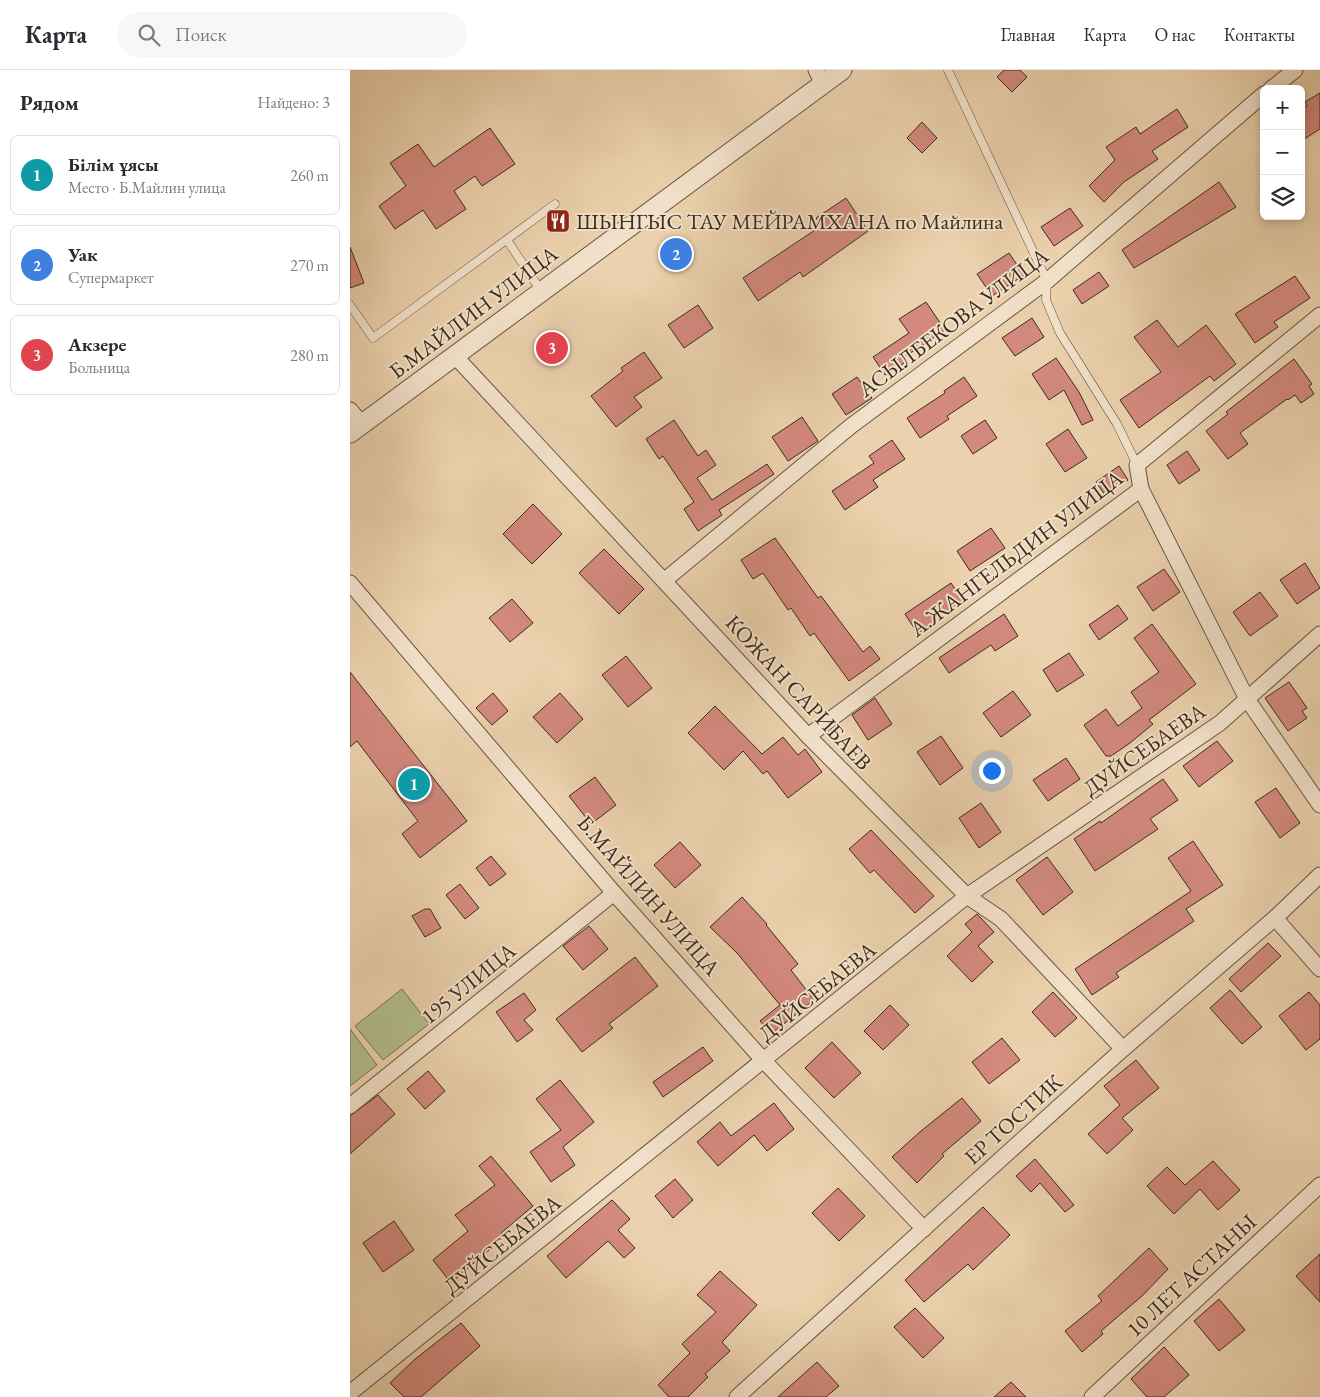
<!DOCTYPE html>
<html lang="ru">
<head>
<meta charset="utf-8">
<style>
	:root { --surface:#fff; --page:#f7f7f7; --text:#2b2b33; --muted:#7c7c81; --line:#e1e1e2; --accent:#0b8043 }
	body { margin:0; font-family:"EB Garamond",serif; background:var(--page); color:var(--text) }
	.controls { position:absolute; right:15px; top:15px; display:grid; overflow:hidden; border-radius:8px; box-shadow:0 2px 8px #0003 }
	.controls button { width:45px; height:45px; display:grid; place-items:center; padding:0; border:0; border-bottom:1px solid var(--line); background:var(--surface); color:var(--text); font:25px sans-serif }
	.you { position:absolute; left:641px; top:700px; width:18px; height:18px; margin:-12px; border:4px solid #fff; border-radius:50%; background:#1a73e8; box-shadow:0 0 0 8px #1a73e833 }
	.badge { display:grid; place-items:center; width:32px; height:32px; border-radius:50%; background:var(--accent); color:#fff; font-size:16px; font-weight:700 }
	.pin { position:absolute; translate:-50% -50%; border:2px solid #fff; box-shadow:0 1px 5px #0006 }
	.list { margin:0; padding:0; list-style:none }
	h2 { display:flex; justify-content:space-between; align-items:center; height:65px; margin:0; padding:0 20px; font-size:21px }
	h2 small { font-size:16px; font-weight:400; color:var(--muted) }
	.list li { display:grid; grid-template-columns:32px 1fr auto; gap:15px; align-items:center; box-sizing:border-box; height:80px; margin:0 10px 10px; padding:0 10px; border:1px solid var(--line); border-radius:8px }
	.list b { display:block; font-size:19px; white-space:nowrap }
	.list p { margin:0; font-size:16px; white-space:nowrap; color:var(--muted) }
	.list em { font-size:16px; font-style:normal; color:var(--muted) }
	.icon { flex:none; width:28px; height:28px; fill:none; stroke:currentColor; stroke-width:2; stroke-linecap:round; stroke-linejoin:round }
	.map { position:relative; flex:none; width:970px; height:1327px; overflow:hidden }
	header { display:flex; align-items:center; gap:30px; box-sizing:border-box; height:70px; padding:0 25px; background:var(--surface); border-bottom:1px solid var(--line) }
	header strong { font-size:24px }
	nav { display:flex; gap:28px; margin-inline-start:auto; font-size:18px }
	.search { width:350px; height:45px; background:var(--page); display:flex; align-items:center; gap:12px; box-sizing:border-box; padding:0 18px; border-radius:28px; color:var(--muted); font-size:19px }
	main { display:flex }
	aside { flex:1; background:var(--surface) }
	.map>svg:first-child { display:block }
	.green { fill:#b2bd8e; stroke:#767456 }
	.building { fill:#d3897e; stroke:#3b2c1e }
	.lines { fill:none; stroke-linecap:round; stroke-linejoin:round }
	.service-casing { stroke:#675542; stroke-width:9 }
	.minor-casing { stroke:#675542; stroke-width:17 }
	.tertiary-casing { stroke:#675542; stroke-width:21 }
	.service { stroke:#f2e1ca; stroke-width:8 }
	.minor { stroke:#f2e1ca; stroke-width:15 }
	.tertiary { stroke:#f2e1ca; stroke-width:19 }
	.labels { text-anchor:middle; stroke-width:4; stroke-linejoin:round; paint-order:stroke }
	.poi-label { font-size:22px; fill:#3b2c1e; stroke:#f2e1ca; text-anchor:start }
	.street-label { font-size:22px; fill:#3b2c1e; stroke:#f2e1ca }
</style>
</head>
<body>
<header>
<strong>Карта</strong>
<div class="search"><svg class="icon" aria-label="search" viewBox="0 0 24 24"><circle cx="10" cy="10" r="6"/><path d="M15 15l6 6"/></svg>Поиск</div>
<nav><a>Главная</a><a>Карта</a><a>О нас</a><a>Контакты</a></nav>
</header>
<main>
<aside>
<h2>Рядом<small>Найдено: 3</small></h2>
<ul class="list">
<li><span class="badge" style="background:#0f9aa8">1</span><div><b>Білім ұясы</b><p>Место · Б.Майлин улица</p></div><em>260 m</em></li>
<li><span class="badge" style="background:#3f7fe0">2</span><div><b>Уак</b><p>Супермаркет</p></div><em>270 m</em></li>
<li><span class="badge" style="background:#e0444e">3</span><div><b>Акзере</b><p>Больница</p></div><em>280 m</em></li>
</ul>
</aside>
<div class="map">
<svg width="970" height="1327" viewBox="0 0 970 1327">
	<rect width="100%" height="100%" fill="#ebd1ad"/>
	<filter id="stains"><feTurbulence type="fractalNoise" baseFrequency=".004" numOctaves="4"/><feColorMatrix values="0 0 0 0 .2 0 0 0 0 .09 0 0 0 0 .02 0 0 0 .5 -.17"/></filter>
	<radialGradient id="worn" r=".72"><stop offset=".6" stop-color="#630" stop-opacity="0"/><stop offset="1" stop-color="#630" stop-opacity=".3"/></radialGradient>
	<g class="green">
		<polygon points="52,919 79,954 33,990 5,956"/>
		<polygon points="0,959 27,995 0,1016"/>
	</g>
	<g class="building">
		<polygon points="654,0 670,0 677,7 662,22 647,7"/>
		<polygon points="970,23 970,59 951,71 951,40 957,36 955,32"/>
		<polygon points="827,39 838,57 802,81 808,89 774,112 754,132 739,116 765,90 756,77 786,57 790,64"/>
		<polygon points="572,52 587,68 572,83 557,68"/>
		<polygon points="140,58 165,94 132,116 125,106 104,121 116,139 86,159 73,140 45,159 29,136 56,116 40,93 68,74 84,97"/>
		<polygon points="869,112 886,137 784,198 772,180"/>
		<polygon points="496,128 518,161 453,207 450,202 408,231 393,208 471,156 466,148"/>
		<polygon points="720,138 733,156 704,176 691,157"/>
		<polygon points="0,177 14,213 0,218"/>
		<polygon points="659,183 674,205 642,226 627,204"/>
		<polygon points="749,202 759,216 732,234 723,220"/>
		<polygon points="945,206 960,228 924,252 928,257 905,273 885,244"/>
		<polygon points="576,232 595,260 553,288 556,292 535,305 523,287 559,263 549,249"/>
		<polygon points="348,235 363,258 334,278 318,255"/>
		<polygon points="682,248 694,267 665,286 652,268"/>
		<polygon points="807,250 828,277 856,255 886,294 864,311 860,306 789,358 770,330 811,302 784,267"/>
		<polygon points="294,282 312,308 284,327 292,337 266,357 241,326 273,301 271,298"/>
		<polygon points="706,288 729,322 743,350 732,355 714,320 699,330 682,304"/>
		<polygon points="944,289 962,314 959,316 964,324 951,333 945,325 938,330 937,329 890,363 898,374 878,389 856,361 878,344 876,342"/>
		<polygon points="507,307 522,328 496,345 482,324"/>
		<polygon points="614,307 627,326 597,346 599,349 570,368 557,348 595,323 594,321"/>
		<polygon points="452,347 468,371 438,391 422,367"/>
		<polygon points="324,350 348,386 356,380 366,395 347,408 362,430 417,394 424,404 369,440 372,445 348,461 334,439 344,432 313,386 309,389 296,369"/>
		<polygon points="635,350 647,368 623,384 611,366"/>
		<polygon points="718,359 737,388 715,402 696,374"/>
		<polygon points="542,370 555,389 523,410 528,417 495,440 482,421 524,393 519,386"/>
		<polygon points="837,381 850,400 829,414 817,395"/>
		<polygon points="769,396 778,410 755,425 746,412"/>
		<polygon points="183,434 212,464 182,494 153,464"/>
		<polygon points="641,458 655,478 620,501 607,481"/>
		<polygon points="425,468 468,528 471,526 513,582 520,576 530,589 499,611 464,563 460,566 441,538 438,540 413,503 403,509 391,490"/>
		<polygon points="254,479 294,519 269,544 229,503"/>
		<polygon points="955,493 970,518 947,534 930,510"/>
		<polygon points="814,499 830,522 803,541 787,517"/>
		<polygon points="601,513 614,532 568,564 555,544"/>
		<polygon points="910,522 928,546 900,566 883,542"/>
		<polygon points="162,529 183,553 160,572 139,548"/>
		<polygon points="768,535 778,549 749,570 739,555"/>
		<polygon points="654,544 668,566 645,581 641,575 599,603 589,588"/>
		<polygon points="802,554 846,614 799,650 803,654 780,673 761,686 756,686 734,655 756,639 768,656 792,638 781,622 809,602 784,568"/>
		<polygon points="719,583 734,605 707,622 693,600"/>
		<polygon points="276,586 302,618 278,637 252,605"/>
		<polygon points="0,602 117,751 70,788 52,764 68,751 7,671 0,677"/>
		<polygon points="939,612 957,638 952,641 957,648 938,661 915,628"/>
		<polygon points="663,621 681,645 651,667 633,643"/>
		<polygon points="143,623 158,641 142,655 126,638"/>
		<polygon points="210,623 233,649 207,673 183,647"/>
		<polygon points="525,628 542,654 518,670 502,645"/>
		<polygon points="365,636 412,684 433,667 448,685 455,679 472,702 438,728 417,701 413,704 393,681 374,700 338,663"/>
		<polygon points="591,666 613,698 590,715 567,682"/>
		<polygon points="867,671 883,691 849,717 833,696"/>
		<polygon points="716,688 730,709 698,731 683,710"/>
		<polygon points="245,707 266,735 241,754 219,726"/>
		<polygon points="813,709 828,730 800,749 808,759 745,801 724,769 750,751 751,753"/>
		<polygon points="926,718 950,753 930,768 905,732"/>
		<polygon points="631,733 651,762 629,778 609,748"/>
		<polygon points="521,760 584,826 565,843 524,800 520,803 499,779"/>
		<polygon points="843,771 873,815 836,839 844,851 766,903 769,907 742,925 725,899 841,821 818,788"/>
		<polygon points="330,772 351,795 325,818 304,795"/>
		<polygon points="141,786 156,804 140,816 126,798"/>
		<polygon points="697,787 723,822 693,845 666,810"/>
		<polygon points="110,814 129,838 115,849 96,825"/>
		<polygon points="392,827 417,854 416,855 448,894 441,900 464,930 421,964 410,951 430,935 387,883 360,857"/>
		<polygon points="75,839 80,839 91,858 75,867 62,846"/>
		<polygon points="627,844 644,862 628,876 643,892 622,912 597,886 622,862 615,854"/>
		<polygon points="239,856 258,879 233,900 213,876"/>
		<polygon points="918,873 931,886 891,922 879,909"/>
		<polygon points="285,887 308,916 259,954 263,958 232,982 206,949"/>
		<polygon points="880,920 912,957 892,974 860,938"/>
		<polygon points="703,922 727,948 705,967 682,942"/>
		<polygon points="959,922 970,935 970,969 956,980 929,946"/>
		<polygon points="174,923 186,940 174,950 183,960 167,972 146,942"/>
		<polygon points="540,935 559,955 533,980 514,961"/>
		<polygon points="652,968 670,990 639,1014 622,992"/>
		<polygon points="482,972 511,1003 484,1028 455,998"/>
		<polygon points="353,977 363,991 313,1027 303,1012"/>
		<polygon points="786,990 809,1018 772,1048 783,1060 757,1084 738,1064 770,1035 754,1016"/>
		<polygon points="78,1001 95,1021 75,1039 57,1019"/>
		<polygon points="210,1010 244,1052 213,1077 225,1095 201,1112 180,1082 211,1060 186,1029"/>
		<polygon points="28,1025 45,1044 0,1084 0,1046"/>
		<polygon points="612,1028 631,1051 592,1084 594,1086 567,1113 542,1087 571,1061"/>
		<polygon points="424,1033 444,1059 417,1081 404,1065 368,1096 347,1072 370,1052 381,1066"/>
		<polygon points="141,1086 183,1136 151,1163 154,1167 101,1213 83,1190 118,1161 105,1145 145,1115 129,1096"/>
		<polygon points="685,1089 724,1135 715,1142 690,1113 681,1122 666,1106"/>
		<polygon points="863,1091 890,1120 868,1140 850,1119 824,1144 797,1116 817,1097 835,1115"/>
		<polygon points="325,1109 343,1130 323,1148 305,1126"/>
		<polygon points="488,1118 515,1146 489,1171 462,1143"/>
		<polygon points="262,1130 280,1149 268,1160 285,1178 274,1188 258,1171 216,1208 197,1186"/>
		<polygon points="633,1137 660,1165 623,1200 618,1194 574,1232 555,1210"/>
		<polygon points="44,1151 64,1180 33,1202 13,1173"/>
		<polygon points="799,1178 818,1199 792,1226 751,1261 753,1264 732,1282 715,1261 752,1231 748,1226"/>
		<polygon points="970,1184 970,1232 946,1206"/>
		<polygon points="370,1201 407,1235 372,1272 380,1281 355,1304 358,1307 338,1327 319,1327 308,1315 340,1283 332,1274 366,1242 347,1225"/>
		<polygon points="869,1229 895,1260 869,1281 844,1251"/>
		<polygon points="565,1238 594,1268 573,1288 544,1257"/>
		<polygon points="111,1253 130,1276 71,1327 54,1327 40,1313 64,1290"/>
		<polygon points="814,1277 839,1305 814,1327 797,1327 781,1309"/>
		<polygon points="467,1292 489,1316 476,1327 428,1327"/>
		<polygon points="661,1312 676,1327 644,1327"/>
	</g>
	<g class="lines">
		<defs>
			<g id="service">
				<polyline points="598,0 697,211 696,230 710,263 767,354 787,395"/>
				<polyline points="157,170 191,221"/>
				<polyline points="0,235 23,268 205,134"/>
			</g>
			<g id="minor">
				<polyline points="466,0 473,14"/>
				<polyline points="921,19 945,0"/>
				<polyline points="104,285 458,666 617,826 651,849 773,979"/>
				<polyline points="0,340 12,354"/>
				<polyline points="791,419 897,629 970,735"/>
				<polyline points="315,510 501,356 697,211 914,24"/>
				<polyline points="0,513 264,823 414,991 574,1159"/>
				<polyline points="458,666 791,419 787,395 970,245"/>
				<polyline points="925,848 970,899"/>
				<polyline points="0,1036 264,823"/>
				<polyline points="0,1323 617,826 870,653 970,564"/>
				<polyline points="387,1327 773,979 925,848 970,805"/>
				<polyline points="742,1327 970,1115"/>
			</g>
			<polyline id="tertiary" points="0,363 492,0"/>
		</defs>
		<use href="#service" class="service-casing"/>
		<use href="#minor" class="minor-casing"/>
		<use href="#tertiary" class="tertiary-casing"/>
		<use href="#service" class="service"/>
		<use href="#minor" class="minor"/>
		<use href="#tertiary" class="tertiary"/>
	</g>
	<defs>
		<symbol id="restaurant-square" viewBox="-11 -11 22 22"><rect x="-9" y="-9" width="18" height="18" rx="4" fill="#8f2418" stroke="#f2e1ca"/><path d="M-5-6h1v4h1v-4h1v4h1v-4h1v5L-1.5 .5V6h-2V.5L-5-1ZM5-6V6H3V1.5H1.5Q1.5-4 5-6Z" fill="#fff"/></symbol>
	</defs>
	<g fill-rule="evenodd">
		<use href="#restaurant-square" x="194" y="137" width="28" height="28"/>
	</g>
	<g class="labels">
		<g class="poi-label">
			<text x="226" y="159">ШЫНГЫС ТАУ МЕЙРАМХАНА по Майлина</text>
		</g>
		<g class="street-label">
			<text transform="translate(123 242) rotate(-37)" y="8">Б.МАЙЛИН УЛИЦА</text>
			<text transform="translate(603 252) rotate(-37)" y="8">АСЫЛБЕКОВА УЛИЦА</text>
			<text transform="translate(666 483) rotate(-37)" y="8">А.ЖАНГЕЛЬДИН УЛИЦА</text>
			<text transform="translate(449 622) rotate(47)" y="8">КОЖАН САРИБАЕВ</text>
			<text transform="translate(794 679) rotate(-35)" y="8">ДУЙСЕБАЕВА</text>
			<text transform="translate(299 825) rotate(49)" y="8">Б.МАЙЛИН УЛИЦА</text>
			<text transform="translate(118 913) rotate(-39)" y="8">195 УЛИЦА</text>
			<text transform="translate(467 921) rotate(-39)" y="8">ДУЙСЕБАЕВА</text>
			<text transform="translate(663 1049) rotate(-42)" y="8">ЕР ТОСТИК</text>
			<text transform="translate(152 1174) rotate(-39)" y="8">ДУЙСЕБАЕВА</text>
			<text transform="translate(841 1205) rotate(-43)" y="8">10 ЛЕТ АСТАНЫ</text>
		</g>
	</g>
	<rect width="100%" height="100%" filter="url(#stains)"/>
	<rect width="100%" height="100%" fill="url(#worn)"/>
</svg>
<div class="controls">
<button>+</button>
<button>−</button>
<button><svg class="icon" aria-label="layers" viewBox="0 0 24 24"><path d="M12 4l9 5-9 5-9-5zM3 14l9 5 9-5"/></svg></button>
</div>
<div class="you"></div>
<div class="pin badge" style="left:64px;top:714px;background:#0f9aa8">1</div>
<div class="pin badge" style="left:326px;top:184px;background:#3f7fe0">2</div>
<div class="pin badge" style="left:202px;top:278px;background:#e0444e">3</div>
</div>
</main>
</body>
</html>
